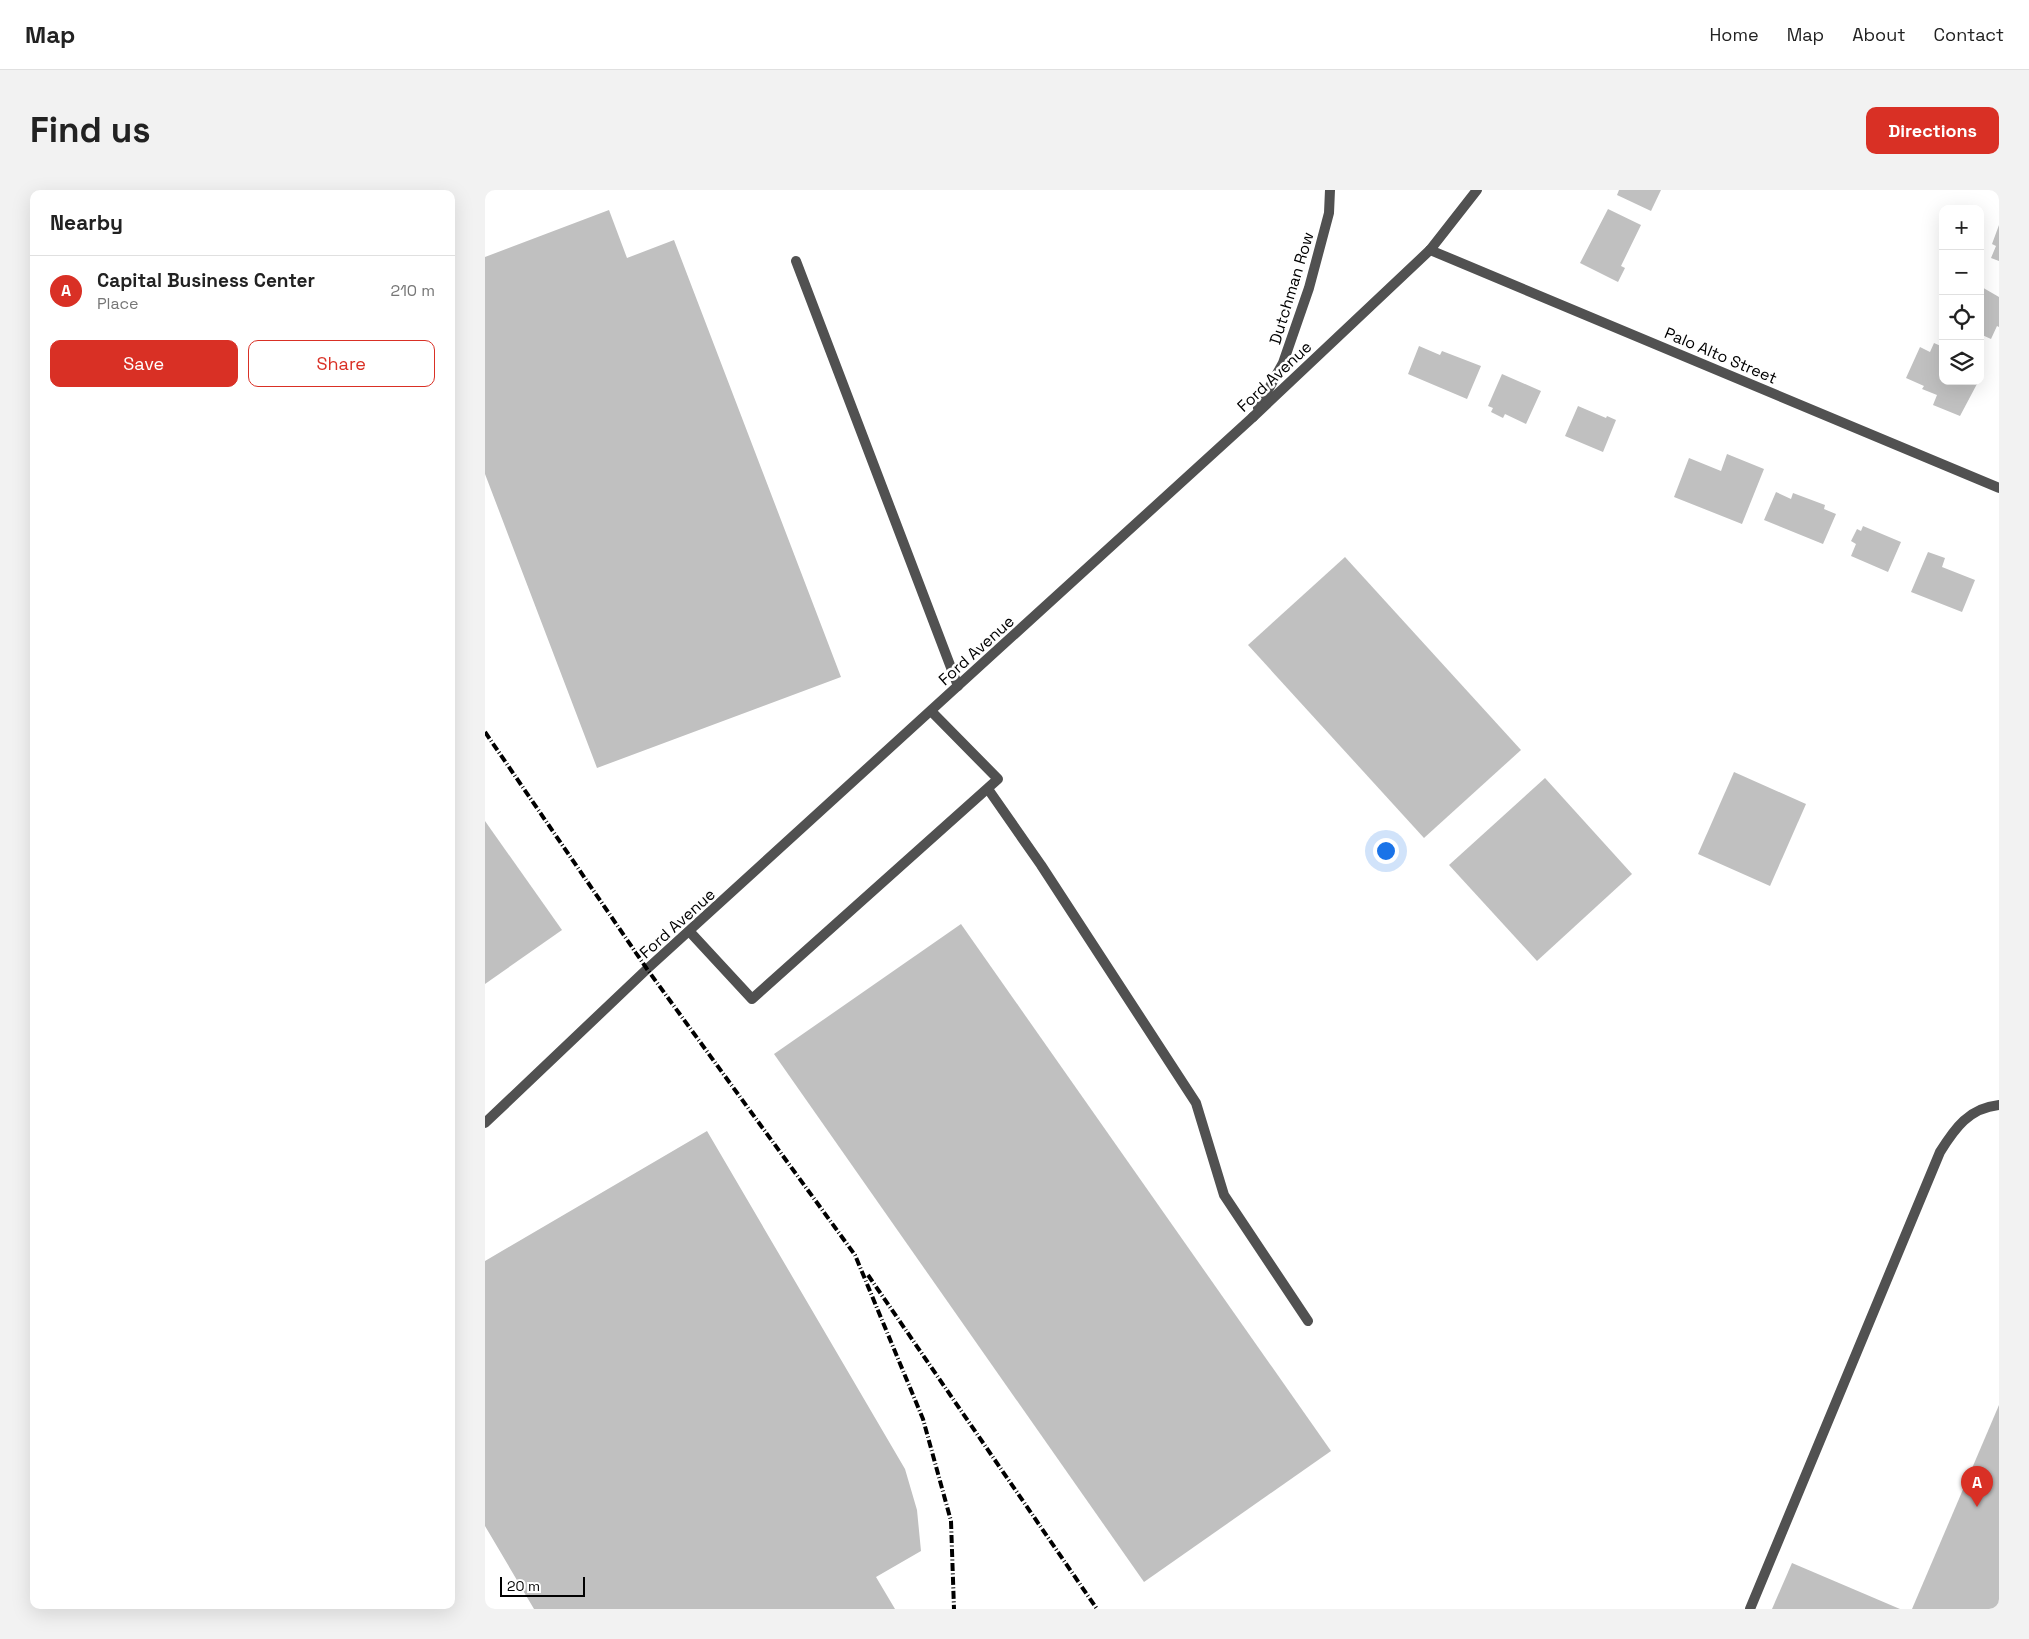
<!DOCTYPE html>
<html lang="en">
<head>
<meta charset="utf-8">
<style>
	:root { --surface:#fff; --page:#f2f2f2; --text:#222; --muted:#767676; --line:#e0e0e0; --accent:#d93025 }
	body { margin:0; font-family:"Space Grotesk",sans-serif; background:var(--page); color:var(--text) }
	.controls { position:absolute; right:15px; top:15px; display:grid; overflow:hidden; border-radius:10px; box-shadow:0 5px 20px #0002 }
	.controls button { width:45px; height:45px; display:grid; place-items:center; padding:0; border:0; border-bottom:1px solid var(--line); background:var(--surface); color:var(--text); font:25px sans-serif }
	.scale { position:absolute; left:15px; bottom:12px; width:85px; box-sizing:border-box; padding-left:5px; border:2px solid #000; border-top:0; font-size:14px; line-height:18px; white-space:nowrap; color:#000; -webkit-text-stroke:4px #fff; paint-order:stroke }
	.you { position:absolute; left:900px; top:660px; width:18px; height:18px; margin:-12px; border:4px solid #fff; border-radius:50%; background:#1a73e8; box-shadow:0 0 0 8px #1a73e833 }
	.badge { display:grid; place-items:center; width:32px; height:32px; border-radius:50%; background:var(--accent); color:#fff; font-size:16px; font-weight:700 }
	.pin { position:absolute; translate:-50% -41px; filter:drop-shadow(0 1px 2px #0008) }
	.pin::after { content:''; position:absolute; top:26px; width:18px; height:15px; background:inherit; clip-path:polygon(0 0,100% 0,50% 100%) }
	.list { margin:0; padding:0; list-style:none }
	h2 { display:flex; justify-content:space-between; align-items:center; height:65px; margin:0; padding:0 20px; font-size:21px }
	h2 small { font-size:16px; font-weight:400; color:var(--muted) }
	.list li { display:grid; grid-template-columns:32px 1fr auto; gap:15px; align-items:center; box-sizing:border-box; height:70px; padding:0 20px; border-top:1px solid var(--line) }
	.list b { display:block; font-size:19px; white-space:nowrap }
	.list p { margin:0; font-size:16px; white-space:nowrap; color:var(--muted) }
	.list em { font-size:16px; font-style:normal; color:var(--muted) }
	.actions { display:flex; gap:10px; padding:15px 20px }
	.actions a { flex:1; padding:11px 0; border:1px solid var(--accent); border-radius:10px; text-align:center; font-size:18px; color:var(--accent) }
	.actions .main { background:var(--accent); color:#fff }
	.icon { flex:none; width:28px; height:28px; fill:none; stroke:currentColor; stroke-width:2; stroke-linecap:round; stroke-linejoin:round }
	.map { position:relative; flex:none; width:1514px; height:1419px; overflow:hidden; border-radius:10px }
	header { display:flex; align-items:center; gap:30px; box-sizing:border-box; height:70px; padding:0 25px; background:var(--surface); border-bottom:1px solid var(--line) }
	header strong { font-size:24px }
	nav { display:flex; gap:28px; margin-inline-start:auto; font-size:18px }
	.intro { display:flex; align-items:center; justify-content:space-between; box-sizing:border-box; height:120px; padding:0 30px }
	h1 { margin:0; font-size:35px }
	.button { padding:12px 22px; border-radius:10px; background:var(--accent); color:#fff; font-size:18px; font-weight:700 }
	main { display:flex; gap:30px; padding:0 30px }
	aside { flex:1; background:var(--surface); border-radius:10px; box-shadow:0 5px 20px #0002 }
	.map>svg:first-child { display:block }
	.building { fill:#c0c0c0 }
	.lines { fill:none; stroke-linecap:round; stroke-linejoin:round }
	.lane { stroke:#515151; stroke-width:10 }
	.street { stroke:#515151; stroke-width:10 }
	.rail { stroke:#000; stroke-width:4; stroke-dasharray:8 2.5 1 2.5; stroke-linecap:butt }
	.labels { text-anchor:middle; stroke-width:5; stroke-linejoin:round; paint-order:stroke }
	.street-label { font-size:16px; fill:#000; stroke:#fff }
</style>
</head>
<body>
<header>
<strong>Map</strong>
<nav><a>Home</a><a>Map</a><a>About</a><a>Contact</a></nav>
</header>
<div class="intro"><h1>Find us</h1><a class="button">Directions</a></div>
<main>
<aside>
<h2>Nearby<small></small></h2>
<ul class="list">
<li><span class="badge">A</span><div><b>Capital Business Center</b><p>Place</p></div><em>210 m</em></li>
</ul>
<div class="actions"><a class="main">Save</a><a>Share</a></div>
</aside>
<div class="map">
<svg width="1514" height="1419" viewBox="0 0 1514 1419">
	<rect width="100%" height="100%" fill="#fff"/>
	<g class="building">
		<polygon points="1134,0 1176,0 1166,21 1132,5"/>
		<polygon points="1123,19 1156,35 1136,76 1140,78 1133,92 1095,73"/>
		<polygon points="124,20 142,68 189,50 356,487 112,578 0,284 0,67"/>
		<polygon points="1514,35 1514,71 1506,68 1511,56 1507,54"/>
		<polygon points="1495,96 1514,107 1514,137 1512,136 1506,149 1495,144"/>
		<polygon points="1449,153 1458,157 1458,191 1493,192 1475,226 1448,215 1452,205 1437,199 1439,196 1421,188 1435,157 1445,162"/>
		<polygon points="934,156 955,165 957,161 996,176 982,209 923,184"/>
		<polygon points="1017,184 1056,201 1041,234 1020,224 1018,228 1006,222 1008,218 1003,216"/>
		<polygon points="1093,216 1121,228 1122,226 1131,230 1118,262 1080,246"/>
		<polygon points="1242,264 1279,279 1257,334 1189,307 1204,268 1236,281"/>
		<polygon points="1291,302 1306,309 1308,303 1340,315 1339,319 1351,324 1338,354 1279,330"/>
		<polygon points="1378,336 1416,352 1403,382 1366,366 1371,354 1366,351 1372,339 1376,341"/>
		<polygon points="1443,362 1460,368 1457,377 1490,390 1477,422 1426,402"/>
		<polygon points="860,367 1036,560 939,648 763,455"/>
		<polygon points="1249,582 1321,614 1285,696 1213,664"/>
		<polygon points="1060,588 1147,684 1052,771 964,675"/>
		<polygon points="0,631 77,740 0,794"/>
		<polygon points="476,734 846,1261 659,1392 289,864"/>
		<polygon points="222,941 420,1279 432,1320 436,1361 391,1387 410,1419 49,1419 0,1336 0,1071"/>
		<polygon points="1514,1215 1514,1419 1427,1419"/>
		<polygon points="1307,1373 1415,1419 1287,1419"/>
	</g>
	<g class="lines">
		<g class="lane">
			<polyline points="311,71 473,496"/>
			<polyline points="503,599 556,675 711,913 739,1005 823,1131"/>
			<polyline points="205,742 267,809 513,589 446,521"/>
			<polyline points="0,933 162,779 768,227"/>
			<path d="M1265 1419 1455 962C1470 938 1484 918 1514 915"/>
		</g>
		<g class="street">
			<polyline points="945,60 1514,298"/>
			<polyline points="773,218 798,173 824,98 844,23 845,0"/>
			<polyline points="768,227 945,60 992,0"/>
		</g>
		<g class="rail">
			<polyline points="0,542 162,779 370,1065 438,1229 466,1331 469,1419"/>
			<polyline points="383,1085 612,1419"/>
		</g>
	</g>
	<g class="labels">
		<g class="street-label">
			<text transform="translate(806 98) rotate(-73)" y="6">Dutchman Row</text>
			<text transform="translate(1236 165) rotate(23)" y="6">Palo Alto Street</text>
			<text transform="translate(789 186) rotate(-43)" y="6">Ford Avenue</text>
			<text transform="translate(491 460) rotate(-42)" y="6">Ford Avenue</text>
			<text transform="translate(192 733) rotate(-42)" y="6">Ford Avenue</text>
		</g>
	</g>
</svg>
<div class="controls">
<button>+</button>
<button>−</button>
<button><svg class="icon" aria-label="locate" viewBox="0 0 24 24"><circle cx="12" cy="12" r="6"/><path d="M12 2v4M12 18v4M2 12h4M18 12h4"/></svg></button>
<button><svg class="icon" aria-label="layers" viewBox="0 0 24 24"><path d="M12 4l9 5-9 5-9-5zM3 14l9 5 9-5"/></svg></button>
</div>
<div class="scale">20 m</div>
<div class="you"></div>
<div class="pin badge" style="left:1492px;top:1317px">A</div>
</div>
</main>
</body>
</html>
